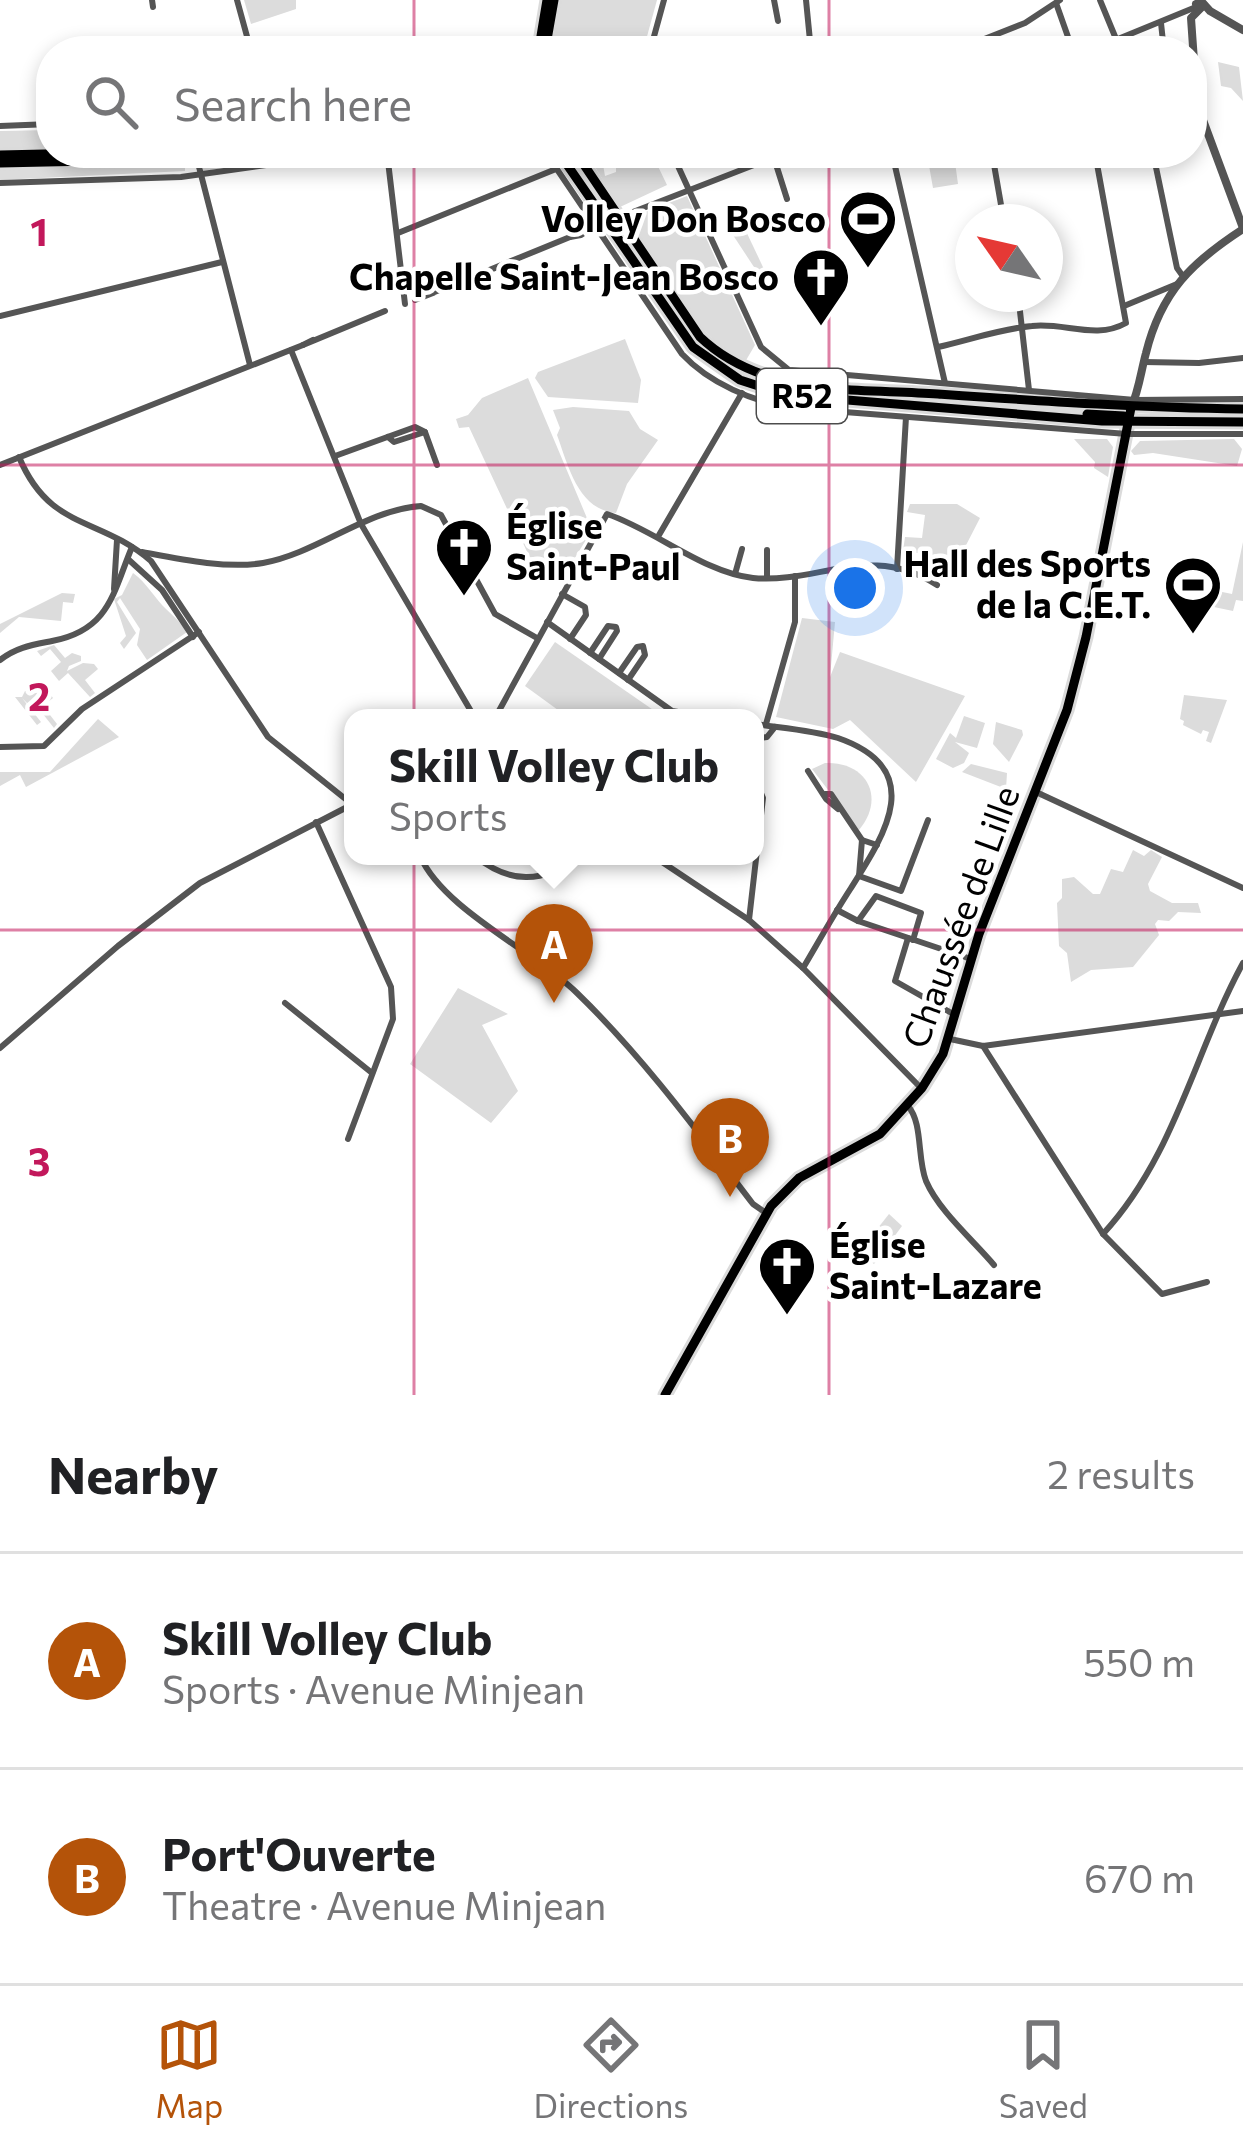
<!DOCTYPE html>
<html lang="en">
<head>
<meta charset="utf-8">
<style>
	:root { --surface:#fff; --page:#f2f2f2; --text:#202124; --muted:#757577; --line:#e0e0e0; --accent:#b45309 }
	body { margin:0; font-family:Commissioner,sans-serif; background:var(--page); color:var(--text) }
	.compass { position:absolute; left:955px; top:204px; width:108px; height:108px; border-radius:50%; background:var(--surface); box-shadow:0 6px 18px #0003; rotate:304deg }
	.you { position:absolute; left:855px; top:588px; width:42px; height:42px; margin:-30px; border:9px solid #fff; border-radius:50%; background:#1a73e8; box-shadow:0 0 0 18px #1a73e833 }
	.badge { display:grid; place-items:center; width:78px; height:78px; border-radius:50%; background:var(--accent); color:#fff; font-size:39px; font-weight:700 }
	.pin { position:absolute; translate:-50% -99px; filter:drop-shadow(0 3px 6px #0008) }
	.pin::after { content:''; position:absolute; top:63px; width:42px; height:36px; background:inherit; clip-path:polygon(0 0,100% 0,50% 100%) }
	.popup { position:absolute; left:344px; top:709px; width:420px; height:156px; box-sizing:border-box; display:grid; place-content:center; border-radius:24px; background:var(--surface); filter:drop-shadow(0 3px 9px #0005); font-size:39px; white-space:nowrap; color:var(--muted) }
	.popup b { font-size:45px; color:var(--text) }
	.popup::after { content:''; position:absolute; left:50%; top:100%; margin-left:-24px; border:24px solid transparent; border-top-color:var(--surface) }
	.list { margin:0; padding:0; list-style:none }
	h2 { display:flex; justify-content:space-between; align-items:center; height:156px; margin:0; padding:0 48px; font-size:51px }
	h2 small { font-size:39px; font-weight:400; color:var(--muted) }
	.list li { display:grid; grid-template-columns:78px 1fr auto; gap:36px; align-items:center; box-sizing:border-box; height:216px; padding:0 48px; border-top:3px solid var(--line) }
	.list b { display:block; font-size:45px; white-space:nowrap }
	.list p { margin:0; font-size:39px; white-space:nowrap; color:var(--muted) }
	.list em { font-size:39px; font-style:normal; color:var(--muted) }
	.icon { flex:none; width:66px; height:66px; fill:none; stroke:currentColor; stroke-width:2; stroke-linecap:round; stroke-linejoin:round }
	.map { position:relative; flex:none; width:1243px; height:1395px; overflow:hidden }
	.search { position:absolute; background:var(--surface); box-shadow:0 6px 18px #0003; left:36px; right:36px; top:36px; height:132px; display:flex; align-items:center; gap:30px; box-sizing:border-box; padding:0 42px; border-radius:48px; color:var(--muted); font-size:45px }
	.sheet { height:588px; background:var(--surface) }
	nav { display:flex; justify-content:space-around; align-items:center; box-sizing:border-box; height:168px; border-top:3px solid var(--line); background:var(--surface); font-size:33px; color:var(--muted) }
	nav a { display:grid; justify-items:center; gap:6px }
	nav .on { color:var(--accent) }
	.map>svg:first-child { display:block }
	.green { fill:#dcdcdc }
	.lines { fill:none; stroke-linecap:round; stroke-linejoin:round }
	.primary-casing { stroke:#dbdbdb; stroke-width:15 }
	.minor { stroke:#555; stroke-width:6 }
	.tertiary { stroke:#555; stroke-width:8 }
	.primary { stroke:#000; stroke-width:9 }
	.grid { fill:none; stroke:#c2185b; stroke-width:3; stroke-opacity:0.55 }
	.labels { text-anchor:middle; stroke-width:9; stroke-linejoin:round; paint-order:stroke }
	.shield { fill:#fff; stroke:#4c4c4c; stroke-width:3 }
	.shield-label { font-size:33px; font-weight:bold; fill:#000 }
	.poi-label { font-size:36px; font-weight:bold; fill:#000; stroke:#fff; text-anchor:end }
	.street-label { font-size:36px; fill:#000; stroke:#fff }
	.grid-label { font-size:39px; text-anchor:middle; font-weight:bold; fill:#c2185b; stroke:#fff; stroke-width:9; stroke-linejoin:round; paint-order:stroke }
</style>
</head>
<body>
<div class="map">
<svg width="1243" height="1395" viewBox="0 0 1243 1395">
	<rect width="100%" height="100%" fill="#fff"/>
	<g class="green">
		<polygon points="244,0 296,0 296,9 251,24"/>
		<polygon points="561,0 657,0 643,51 552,51"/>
		<polygon points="1218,62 1239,67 1243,101 1231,88 1221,86"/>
		<polygon points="51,130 51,149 0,151 0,131"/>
		<polygon points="251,153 330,153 203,171 203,161"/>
		<path d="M562 153 691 340C721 372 763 386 805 393L1066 411 794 389 722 363 692 337 569 153 693 333 730 364 796 386 1102 412 1053 414 788 393 729 372 707 359 689 341Z"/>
		<polygon points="586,153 601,153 605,176 616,172 616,167 634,165 653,156 667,185 620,207"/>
		<polygon points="937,158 939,165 955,162 958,184 933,188 928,160"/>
		<polygon points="185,162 185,171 0,180 0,167"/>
		<path d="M687 196 755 345 745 362C690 331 658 272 627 219Z"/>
		<polygon points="744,227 772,286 769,290 731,232"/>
		<polygon points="625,339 641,380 638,403 548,397 535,378 538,372"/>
		<polygon points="528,378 592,530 559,584 529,556 469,427 459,428 456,419 468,415 482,398"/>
		<path d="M573 407 629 411 640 429 658 440 627 484 616 513C578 510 568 465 557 435L560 428 553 410Z"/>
		<polygon points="1074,439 1107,439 1113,447 1108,477 1094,468 1095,462"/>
		<polygon points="1234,439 1242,449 1237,466 1153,453 1134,455 1131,451 1140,441"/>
		<polygon points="910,504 957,504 980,518 963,551 952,547 947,557 903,551 905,537 922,538 925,515 907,512"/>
		<polygon points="1243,542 1243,601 1236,600 1233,611 1171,598 1174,582 1232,594"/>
		<path d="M133 573C147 583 156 600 166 609 175 618 178 619 187 632L147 660 137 645 140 629 120 598 117 602 136 633 124 649 120 643 126 636 114 599 122 595Z"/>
		<polygon points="62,593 75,594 73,603 63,602 61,621 19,617 0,633 0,624"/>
		<polygon points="802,618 835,622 830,677 840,652 965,696 916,782 850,720 833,729 776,717"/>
		<polygon points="555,642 659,714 656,718 569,718 525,686"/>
		<polygon points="54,645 65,658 72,653 81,656 81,661 69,666 67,671 83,663 94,664 98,669 85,680 95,693 90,697 68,673 59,681 51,671 61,662 50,649 41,656 37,651"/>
		<polygon points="47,690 53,698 43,706 57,724 54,728 39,709 35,711 22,698 41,722 37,725 15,697 22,697 25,691"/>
		<polygon points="1184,695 1227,700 1211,743 1206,741 1209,732 1203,730 1201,734 1183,725 1184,721 1180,719"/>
		<polygon points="964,716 985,723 977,748 955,742 969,753 964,763 953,768 936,759 950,733 956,738"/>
		<polygon points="98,719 119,737 26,787 20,775 0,786 0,772 50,772"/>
		<polygon points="996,722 1022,730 1023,735 1009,762 993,744"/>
		<path d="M825 763C867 761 886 798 859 830L812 769Z"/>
		<polygon points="971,764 1007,773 1006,789 962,772"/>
		<polygon points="1133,850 1144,856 1151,850 1162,857 1148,884 1150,891 1172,903 1198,903 1201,913 1178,912 1169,921 1158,920 1155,924 1159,935 1133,967 1091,970 1071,982 1067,953 1059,946 1057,903 1062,898 1062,879 1074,877 1093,894 1100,894 1111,869 1123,872"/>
		<polygon points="458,988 508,1014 482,1025 518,1091 491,1123 410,1064"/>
		<polygon points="889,1214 902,1226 874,1264 859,1252"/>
	</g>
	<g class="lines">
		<defs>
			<g id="primary">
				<polyline points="539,48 547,0"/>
				<polyline points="545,51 554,0"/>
				<polyline points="559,153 693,347 740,380 786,395 1102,421 1243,422"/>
				<path d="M576 153 700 337C722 358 751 372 781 380 831 393 886 390 938 394 1040 401 1141 408 1243 409"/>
				<polyline points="0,155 89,153"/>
				<polyline points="0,163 185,159 233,153"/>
				<polyline points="1087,414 1124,416"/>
				<polyline points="665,1395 771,1206 799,1178 880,1134 922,1088 943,1054 979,934 1067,710 1086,637 1131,408"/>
			</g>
		</defs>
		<use href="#primary" class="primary-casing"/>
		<g class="minor">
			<polyline points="152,0 153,7"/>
			<polyline points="237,0 251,51"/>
			<polyline points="774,0 778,21"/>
			<polyline points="806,0 811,51"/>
			<polyline points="1100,0 1121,51"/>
			<polyline points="1056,3 1073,51"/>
			<polyline points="1161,23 1164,51"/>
			<polyline points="1118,39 1196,7"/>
			<polyline points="650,51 664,0"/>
			<polyline points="954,51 1025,23 1060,0"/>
			<polyline points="0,126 51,124"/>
			<polyline points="387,153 405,304"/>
			<path d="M546 153 682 354C709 383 753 402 793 408L1127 434H1243"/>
			<polyline points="672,153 761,347 789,370 1135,400 1243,399"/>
			<polyline points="892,153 945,383"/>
			<polyline points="992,153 1004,222"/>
			<polyline points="1153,153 1177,268 1182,275"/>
			<polyline points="774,158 787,199"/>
			<polyline points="197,159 250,365"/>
			<polyline points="0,183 181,177 351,153"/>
			<polyline points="620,217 785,153"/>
			<polyline points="587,230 570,237 581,235 604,220"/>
			<polyline points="398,233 556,169"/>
			<polyline points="513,261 482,273 570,237"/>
			<polyline points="433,293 415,300 481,273"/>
			<polyline points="1018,294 1029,390"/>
			<polyline points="1124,306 1177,284"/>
			<polyline points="0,316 222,262"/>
			<polyline points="313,340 303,345 385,311"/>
			<path d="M938 347C969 340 1000 329 1032 326 1064 322 1096 340 1126 323L1095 153"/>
			<polyline points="291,350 361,524 475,718"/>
			<polyline points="1144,362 1199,363 1243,358"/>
			<polyline points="388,437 394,442 425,432"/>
			<polyline points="335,456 415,427 425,432 437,465"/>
			<path d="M19 457C50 531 99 516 151 561L268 737 353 805"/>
			<polyline points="0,465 303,345"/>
			<polyline points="659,535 742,393"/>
			<polyline points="767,550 767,576"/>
			<path d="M142 552C179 559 226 569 263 563 318 553 365 510 421 506L441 515 495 614 537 638"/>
			<polyline points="129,560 162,590 193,637"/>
			<polyline points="897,569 906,417"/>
			<polyline points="735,574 742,549"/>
			<polyline points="114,589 117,540"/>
			<polyline points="562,594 585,607 586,615 570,639"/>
			<polyline points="547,622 672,711 715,718"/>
			<polyline points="590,653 608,626 616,627 617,631 599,659"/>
			<path d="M0 660C17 647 32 645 52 641 110 630 113 592 132 547"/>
			<polyline points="619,673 637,647 643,646 645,655 628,680"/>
			<path d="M495 718 607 514C655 530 704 573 753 578 818 584 871 542 937 585"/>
			<path d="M755 724C782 728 812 730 838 738 927 769 886 833 851 888 834 914 819 941 803 968"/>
			<polyline points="766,724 795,622 795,576"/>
			<polyline points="755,739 767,737 775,727"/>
			<polyline points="0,747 44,746 82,709 199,632"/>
			<polyline points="808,771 826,799 838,809"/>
			<polyline points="1036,792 1243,888"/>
			<polyline points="825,794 831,794 862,840"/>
			<polyline points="316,822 391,987 393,1019 348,1139"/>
			<polyline points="877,845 862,840 859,876 901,891 928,820"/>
			<path d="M420 856C444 910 533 950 577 993 642 1056 698 1132 753 1204L766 1213"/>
			<path d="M475 856C508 883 544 885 576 856"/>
			<polyline points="653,856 749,920 803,968 921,1088"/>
			<polyline points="837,910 858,921 971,959"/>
			<polyline points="749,920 763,798 755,779"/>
			<polyline points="858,921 876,896 921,913 913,940"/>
			<polyline points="908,938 895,981 955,1015"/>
			<polyline points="285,1003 372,1073"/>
			<polyline points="950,1039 983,1046 1243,1011"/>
			<polyline points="983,1046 1103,1234 1162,1294 1207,1282"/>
			<polyline points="0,1048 118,946 200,883 353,804"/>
			<path d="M908 1106C923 1123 917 1158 926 1181 939 1211 973 1240 994 1265"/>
			<path d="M1103 1234C1175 1156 1194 1053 1243 963"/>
		</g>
		<g class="tertiary">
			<polyline points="1204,5 1191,18 1197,104 1243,228"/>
			<polyline points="1198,9 1196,4 1202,2 1210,11 1243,30"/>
			<path d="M1131 408C1139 390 1141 371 1146 353 1161 292 1192 262 1243 229"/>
		</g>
		<use href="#primary" class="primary"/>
	</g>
	<path class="grid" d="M414 0V51M829 0V51M414 153V1395M829 153V1395M0 465H1243M0 930H1243"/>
	<defs>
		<symbol id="stadium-pin" viewBox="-11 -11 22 30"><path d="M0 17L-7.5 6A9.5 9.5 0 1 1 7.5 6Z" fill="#000" stroke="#fff"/><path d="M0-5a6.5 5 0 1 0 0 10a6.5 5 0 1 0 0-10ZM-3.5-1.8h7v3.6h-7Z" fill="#fff"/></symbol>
		<symbol id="church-pin" viewBox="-11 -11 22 30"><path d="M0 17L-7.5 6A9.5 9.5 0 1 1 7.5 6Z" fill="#000" stroke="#fff"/><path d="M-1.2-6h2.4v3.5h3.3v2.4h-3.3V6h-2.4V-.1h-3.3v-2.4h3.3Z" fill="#fff"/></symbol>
	</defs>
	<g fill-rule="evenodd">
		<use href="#stadium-pin" x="835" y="186" width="66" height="90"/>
		<use href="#church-pin" x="788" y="244" width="66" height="90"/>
		<use href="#church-pin" x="431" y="514" width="66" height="90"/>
		<use href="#stadium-pin" x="1160" y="552" width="66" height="90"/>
		<use href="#church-pin" x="754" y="1233" width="66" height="90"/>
	</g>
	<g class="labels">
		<rect class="shield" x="757" y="369" width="90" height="54" rx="9"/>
		<g class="shield-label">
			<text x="802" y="408">R52</text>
		</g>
		<g class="poi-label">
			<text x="826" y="232">Volley Don Bosco</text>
			<text x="779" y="290">Chapelle Saint-Jean Bosco</text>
			<text x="506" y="539" text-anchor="start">Église<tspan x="506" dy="41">Saint-Paul</tspan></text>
			<text x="1151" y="577">Hall des Sports<tspan x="1151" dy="41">de la C.E.T.</tspan></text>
			<text x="829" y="1258" text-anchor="start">Église<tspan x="829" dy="41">Saint-Lazare</tspan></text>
		</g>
		<g class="street-label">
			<text transform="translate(961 917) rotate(-70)" y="13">Chaussée de Lille</text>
		</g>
	</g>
	<g class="grid-label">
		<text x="39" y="246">1</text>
		<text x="39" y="711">2</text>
		<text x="39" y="1176">3</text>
	</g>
</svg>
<svg class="compass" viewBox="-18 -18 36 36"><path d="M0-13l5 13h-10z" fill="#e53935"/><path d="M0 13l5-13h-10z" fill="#757577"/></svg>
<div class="you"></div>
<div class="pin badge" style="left:554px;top:1003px">A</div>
<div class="popup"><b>Skill Volley Club</b>Sports</div>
<div class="pin badge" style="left:730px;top:1197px">B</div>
<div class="search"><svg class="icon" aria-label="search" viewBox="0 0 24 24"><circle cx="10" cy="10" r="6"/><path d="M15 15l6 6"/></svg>Search here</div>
</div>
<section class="sheet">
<h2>Nearby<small>2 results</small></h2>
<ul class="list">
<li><span class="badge">A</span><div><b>Skill Volley Club</b><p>Sports · Avenue Minjean</p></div><em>550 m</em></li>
<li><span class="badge">B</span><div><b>Port'Ouverte</b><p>Theatre · Avenue Minjean</p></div><em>670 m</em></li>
</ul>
</section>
<nav>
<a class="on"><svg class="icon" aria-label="map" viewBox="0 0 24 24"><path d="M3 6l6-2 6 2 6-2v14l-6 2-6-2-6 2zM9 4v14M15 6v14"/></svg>Map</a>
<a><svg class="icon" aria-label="directions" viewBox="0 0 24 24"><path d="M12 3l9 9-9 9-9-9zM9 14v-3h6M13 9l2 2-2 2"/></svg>Directions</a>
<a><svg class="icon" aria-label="saved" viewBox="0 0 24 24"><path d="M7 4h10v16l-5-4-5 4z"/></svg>Saved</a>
</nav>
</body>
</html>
